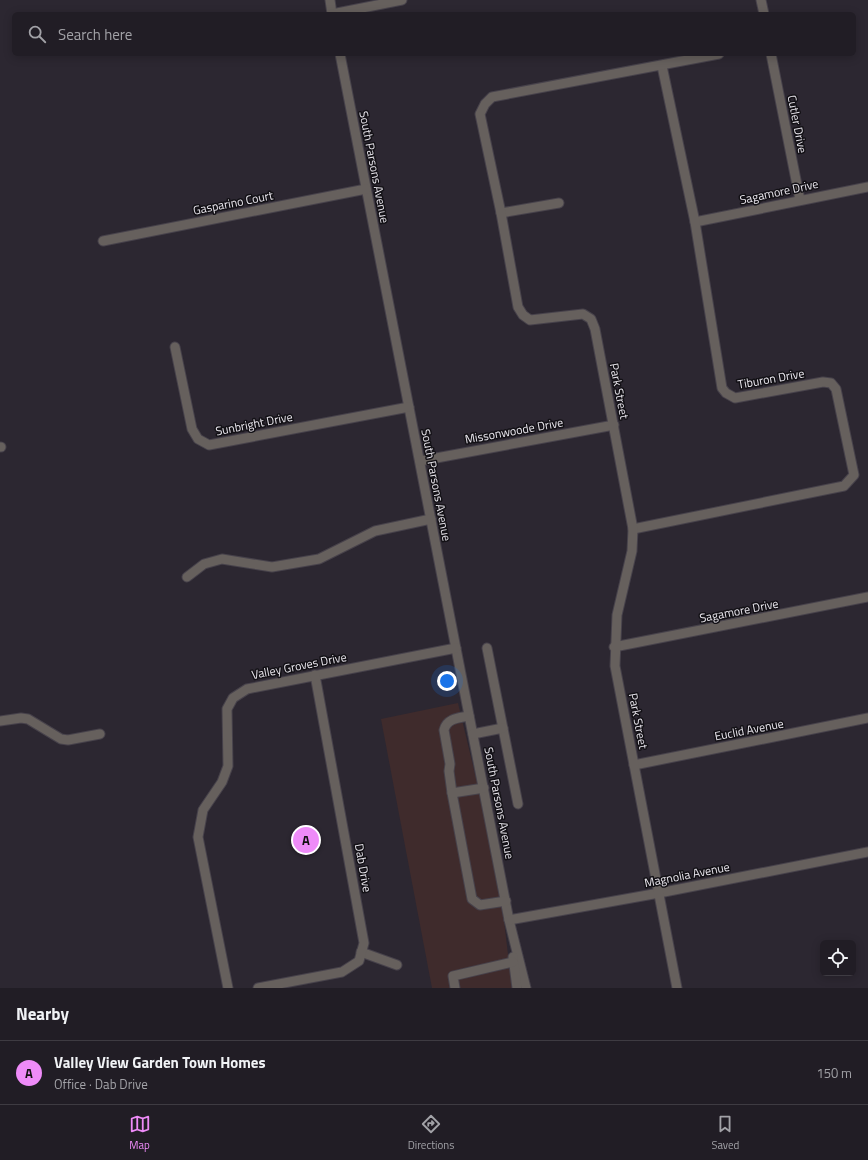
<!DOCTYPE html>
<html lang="en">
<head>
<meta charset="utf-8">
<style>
	:root { --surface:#211d25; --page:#29262d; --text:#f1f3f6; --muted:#a2a2a7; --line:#3e3b42; --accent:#ee8bf8 }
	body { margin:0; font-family:"Titillium Web",sans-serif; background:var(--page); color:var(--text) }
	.controls { position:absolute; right:12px; bottom:12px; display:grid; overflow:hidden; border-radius:6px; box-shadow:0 2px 10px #0003 }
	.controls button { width:36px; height:36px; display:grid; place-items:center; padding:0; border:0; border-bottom:1px solid var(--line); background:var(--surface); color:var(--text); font:20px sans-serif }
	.you { position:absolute; left:447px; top:681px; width:14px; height:14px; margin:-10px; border:3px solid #fff; border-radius:50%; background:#1a73e8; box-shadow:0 0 0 6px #1a73e833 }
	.badge { display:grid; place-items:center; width:26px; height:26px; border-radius:50%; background:var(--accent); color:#111; font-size:13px; font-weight:700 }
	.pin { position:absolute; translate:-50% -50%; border:2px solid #fff; box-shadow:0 1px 4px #0006 }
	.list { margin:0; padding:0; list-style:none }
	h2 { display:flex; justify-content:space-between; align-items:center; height:52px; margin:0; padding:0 16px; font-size:17px }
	h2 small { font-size:13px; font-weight:400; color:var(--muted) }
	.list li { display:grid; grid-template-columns:26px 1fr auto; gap:12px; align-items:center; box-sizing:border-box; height:64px; padding:0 16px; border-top:1px solid var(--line) }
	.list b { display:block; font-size:15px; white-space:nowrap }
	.list p { margin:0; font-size:13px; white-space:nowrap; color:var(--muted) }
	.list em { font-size:13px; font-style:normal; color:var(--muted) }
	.icon { flex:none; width:22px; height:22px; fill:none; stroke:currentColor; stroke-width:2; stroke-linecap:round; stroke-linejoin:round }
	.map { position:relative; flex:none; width:868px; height:988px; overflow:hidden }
	.search { position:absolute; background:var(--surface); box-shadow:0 2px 10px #0003; left:12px; right:12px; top:12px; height:44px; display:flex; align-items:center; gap:10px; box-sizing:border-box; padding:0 14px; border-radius:6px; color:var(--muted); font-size:15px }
	.sheet { height:116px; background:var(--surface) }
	nav { display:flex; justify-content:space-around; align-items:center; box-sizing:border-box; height:56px; border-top:1px solid var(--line); background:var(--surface); font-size:11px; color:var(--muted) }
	nav a { display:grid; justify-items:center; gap:2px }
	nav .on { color:var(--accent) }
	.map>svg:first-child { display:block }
	.commercial { fill:#3f2b2c }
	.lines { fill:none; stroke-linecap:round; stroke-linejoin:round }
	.minor-casing { stroke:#47424b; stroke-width:11 }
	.minor { stroke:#66605d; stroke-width:9 }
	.labels { text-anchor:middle; stroke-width:3; stroke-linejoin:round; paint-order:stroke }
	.street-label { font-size:12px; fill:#eae7ee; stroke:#131116 }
</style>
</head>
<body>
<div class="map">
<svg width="868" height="988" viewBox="0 0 868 988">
	<rect width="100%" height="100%" fill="#2c2731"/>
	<polygon class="commercial" points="458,703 481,799 504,921 512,988 432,988 381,719"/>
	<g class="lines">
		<defs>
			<g id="minor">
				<polyline points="330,0 332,14"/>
				<polyline points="761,0 764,14"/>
				<polyline points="332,14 402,0"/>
				<polyline points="340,54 509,920 526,988"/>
				<polyline points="771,54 800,200"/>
				<polyline points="501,213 559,203"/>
				<polyline points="695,222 868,187"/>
				<polyline points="103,241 366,189"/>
				<polyline points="175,347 192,429 198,439 209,445 409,407"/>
				<polyline points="0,447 1,447"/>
				<polyline points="420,461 614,425"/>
				<polyline points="633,529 844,486 854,475 836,389 831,383 823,382 735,398 726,393 722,388 695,222 662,66"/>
				<polyline points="187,577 204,564 222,559 272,567 319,559 375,531 431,519"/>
				<polyline points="614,647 868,597"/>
				<polyline points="487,648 518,804"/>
				<path d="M469 716C459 718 447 718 444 730L450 764 449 771 452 793 472 899 480 905 506 901"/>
				<polyline points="0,721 21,718 28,719 61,739 68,740 100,734"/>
				<polyline points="473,734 503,728"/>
				<polyline points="634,765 868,718"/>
				<polyline points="452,793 484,788"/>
				<polyline points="509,920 659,893 868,852"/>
				<polyline points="361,952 397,965"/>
				<polyline points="513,957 517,988"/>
				<polyline points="228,988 198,837 203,810 222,782 228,766 227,709 233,698 247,689 456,648"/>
				<polyline points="258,988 342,972 359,961 364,943 315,675"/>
				<polyline points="455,988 453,976 513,962"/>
				<polyline points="677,988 615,666 617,615 632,551 633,529 595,329 591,319 583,314 530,320 523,315 518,307 501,213 480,114 485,104 492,97 719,54"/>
			</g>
		</defs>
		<use href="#minor" class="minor-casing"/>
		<use href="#minor" class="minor"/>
	</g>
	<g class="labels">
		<g class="street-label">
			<text transform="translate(797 124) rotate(79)" y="4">Cutler Drive</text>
			<text transform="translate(374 167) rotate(79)" y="4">South Parsons Avenue</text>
			<text transform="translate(779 192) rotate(-12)" y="4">Sagamore Drive</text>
			<text transform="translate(233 203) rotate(-11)" y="4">Gasparino Court</text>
			<text transform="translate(771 379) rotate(-10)" y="4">Tiburon Drive</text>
			<text transform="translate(619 391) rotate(79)" y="4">Park Street</text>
			<text transform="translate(254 424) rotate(-11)" y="4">Sunbright Drive</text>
			<text transform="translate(514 431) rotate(-10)" y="4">Missonwoode Drive</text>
			<text transform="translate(436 485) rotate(79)" y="4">South Parsons Avenue</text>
			<text transform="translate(739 611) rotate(-11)" y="4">Sagamore Drive</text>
			<text transform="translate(299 666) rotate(-11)" y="4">Valley Groves Drive</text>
			<text transform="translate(638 721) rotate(79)" y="4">Park Street</text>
			<text transform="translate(749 730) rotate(-11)" y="4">Euclid Avenue</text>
			<text transform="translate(499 803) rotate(79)" y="4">South Parsons Avenue</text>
			<text transform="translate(363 868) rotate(80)" y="4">Dab Drive</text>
			<text transform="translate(687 875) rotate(-11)" y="4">Magnolia Avenue</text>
		</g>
	</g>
</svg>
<div class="controls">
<button><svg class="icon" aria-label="locate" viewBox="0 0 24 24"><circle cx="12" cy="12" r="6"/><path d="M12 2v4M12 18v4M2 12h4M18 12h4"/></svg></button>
</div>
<div class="you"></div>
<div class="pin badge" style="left:306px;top:840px">A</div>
<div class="search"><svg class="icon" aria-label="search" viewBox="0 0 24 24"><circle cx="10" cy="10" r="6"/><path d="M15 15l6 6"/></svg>Search here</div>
</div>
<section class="sheet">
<h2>Nearby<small></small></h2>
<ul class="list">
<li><span class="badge">A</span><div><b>Valley View Garden Town Homes</b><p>Office · Dab Drive</p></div><em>150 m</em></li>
</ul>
</section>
<nav>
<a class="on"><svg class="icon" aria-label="map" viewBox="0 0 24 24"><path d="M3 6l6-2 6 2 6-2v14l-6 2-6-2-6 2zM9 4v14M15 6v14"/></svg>Map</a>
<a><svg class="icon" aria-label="directions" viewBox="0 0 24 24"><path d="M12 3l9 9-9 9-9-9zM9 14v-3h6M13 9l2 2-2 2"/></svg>Directions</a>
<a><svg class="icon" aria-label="saved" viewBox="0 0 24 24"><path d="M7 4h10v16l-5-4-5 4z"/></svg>Saved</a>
</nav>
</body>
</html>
